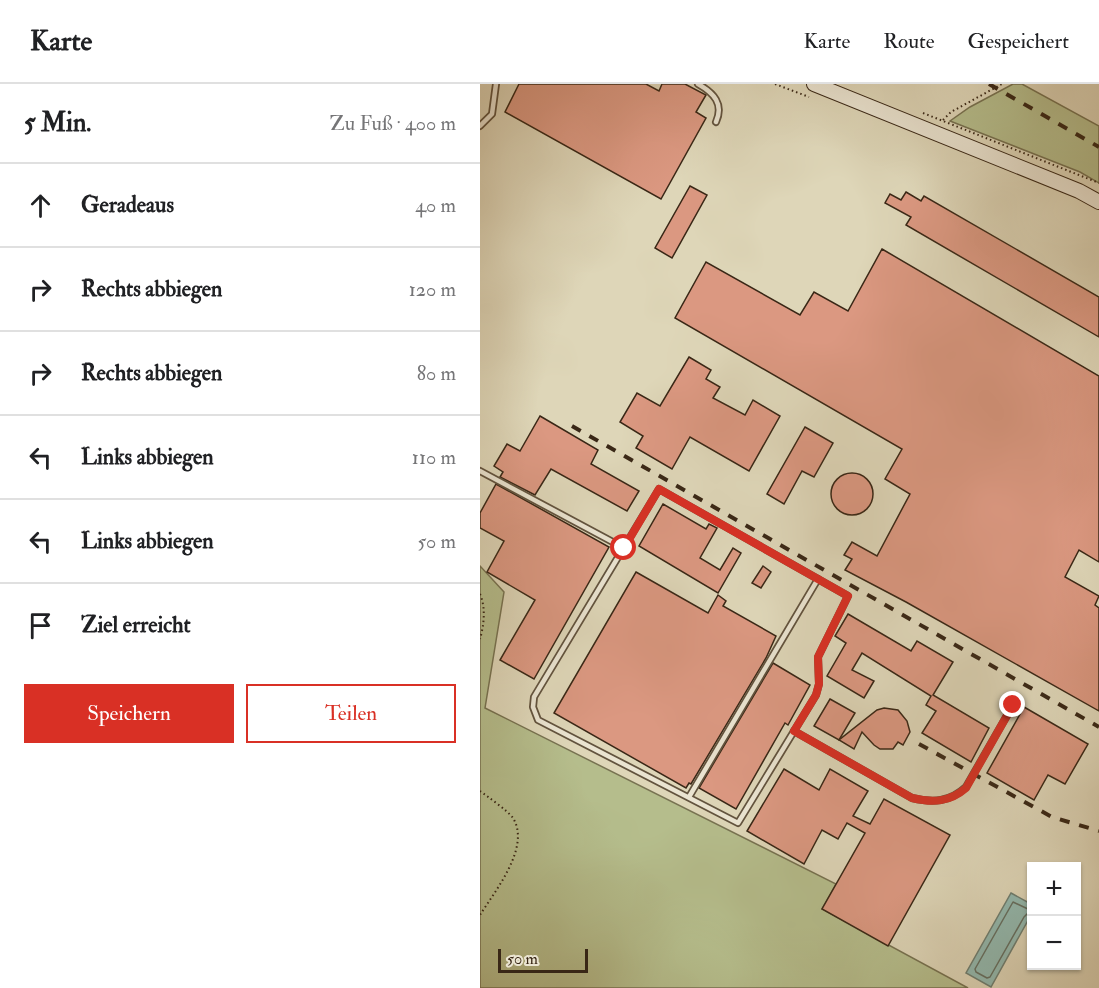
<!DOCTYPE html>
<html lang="de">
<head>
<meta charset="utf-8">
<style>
	:root { --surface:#fff; --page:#f6f6f6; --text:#202124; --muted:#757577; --line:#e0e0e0; --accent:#d93025 }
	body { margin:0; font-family:"IM FELL Double Pica",serif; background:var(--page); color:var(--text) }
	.controls { position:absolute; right:18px; bottom:18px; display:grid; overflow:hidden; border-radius:0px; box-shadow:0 2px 4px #0004 }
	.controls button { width:54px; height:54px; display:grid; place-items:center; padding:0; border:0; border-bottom:2px solid var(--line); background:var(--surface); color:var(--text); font:30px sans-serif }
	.scale { position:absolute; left:18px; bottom:15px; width:90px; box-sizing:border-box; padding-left:6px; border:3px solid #392716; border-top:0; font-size:16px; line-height:21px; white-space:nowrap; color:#392716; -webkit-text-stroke:4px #eae4d1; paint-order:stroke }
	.stop { position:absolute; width:18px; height:18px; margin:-14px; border:4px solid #d93025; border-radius:50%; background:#fff }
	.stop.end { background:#d93025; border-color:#fff; box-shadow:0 2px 6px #0008 }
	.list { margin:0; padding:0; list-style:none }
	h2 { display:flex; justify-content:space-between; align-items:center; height:78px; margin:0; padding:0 24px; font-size:26px }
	h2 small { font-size:20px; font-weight:400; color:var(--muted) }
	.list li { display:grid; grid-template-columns:39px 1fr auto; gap:18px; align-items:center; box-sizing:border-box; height:84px; padding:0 24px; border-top:2px solid var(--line) }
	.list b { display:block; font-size:22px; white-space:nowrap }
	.list em { font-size:20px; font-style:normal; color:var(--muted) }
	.actions { display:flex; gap:12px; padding:18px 24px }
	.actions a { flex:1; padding:14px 0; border:2px solid var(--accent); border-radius:0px; text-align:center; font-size:21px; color:var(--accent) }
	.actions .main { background:var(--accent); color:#fff }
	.icon { flex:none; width:33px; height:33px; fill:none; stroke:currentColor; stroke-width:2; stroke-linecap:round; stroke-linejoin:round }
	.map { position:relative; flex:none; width:619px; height:904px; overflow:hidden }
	header { display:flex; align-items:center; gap:36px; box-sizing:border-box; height:84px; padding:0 30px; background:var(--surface); border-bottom:2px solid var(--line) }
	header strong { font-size:28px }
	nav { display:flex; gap:33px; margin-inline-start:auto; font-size:21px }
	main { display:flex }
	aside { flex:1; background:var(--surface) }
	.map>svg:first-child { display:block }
	.green { fill:#b5bd8c; stroke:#777251; stroke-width:1.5 }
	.water { fill:#93b9af; stroke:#6f7f72; stroke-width:1.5 }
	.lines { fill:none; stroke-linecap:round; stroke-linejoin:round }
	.shore { stroke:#667062; stroke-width:1.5 }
	.building { fill:#db9881; stroke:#392716; stroke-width:1.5 }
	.service-casing { stroke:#62533e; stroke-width:8 }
	.secondary-casing { stroke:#392716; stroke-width:16 }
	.path { stroke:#392716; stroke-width:2; stroke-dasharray:1.5 3; stroke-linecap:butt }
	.service { stroke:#eae4d1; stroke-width:4.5 }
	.secondary { stroke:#eae4d1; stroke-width:14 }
	.rail { stroke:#392716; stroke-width:4; stroke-dasharray:10 10; stroke-linecap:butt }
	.route { stroke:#d93025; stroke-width:8 }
</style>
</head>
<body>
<header>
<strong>Karte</strong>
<nav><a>Karte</a><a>Route</a><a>Gespeichert</a></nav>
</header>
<main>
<aside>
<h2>5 Min.<small>Zu Fuß · 400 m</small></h2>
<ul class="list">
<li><svg class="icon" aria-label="ahead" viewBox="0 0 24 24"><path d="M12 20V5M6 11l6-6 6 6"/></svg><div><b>Geradeaus</b></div><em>40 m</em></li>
<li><svg class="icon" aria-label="right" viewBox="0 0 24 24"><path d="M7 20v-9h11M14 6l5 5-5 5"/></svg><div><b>Rechts abbiegen</b></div><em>120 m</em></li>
<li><svg class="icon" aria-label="right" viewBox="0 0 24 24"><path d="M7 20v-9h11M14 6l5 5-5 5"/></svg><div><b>Rechts abbiegen</b></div><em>80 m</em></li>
<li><svg class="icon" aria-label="left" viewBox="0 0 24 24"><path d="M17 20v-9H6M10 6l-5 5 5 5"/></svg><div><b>Links abbiegen</b></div><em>110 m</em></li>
<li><svg class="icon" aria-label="left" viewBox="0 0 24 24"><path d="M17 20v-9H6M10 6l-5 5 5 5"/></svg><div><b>Links abbiegen</b></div><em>50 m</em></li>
<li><svg class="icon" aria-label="arrive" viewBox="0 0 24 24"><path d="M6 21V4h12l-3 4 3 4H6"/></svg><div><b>Ziel erreicht</b></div></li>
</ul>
<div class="actions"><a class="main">Speichern</a><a>Teilen</a></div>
</aside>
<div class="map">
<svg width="619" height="904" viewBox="0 0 619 904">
	<rect width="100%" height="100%" fill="#ded6b8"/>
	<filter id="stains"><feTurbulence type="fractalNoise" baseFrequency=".00333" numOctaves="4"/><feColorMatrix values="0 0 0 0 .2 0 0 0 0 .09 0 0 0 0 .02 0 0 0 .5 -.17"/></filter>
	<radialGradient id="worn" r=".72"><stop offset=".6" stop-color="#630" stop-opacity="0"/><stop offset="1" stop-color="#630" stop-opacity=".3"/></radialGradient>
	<g class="green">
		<polygon points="533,0 542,0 619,42 619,99 600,88 470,37 490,23"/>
		<polygon points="0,482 24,508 5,624 356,800 342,825 488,904 0,904"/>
	</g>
	<polygon class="water" points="531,809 551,820 551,831 511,903 486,889"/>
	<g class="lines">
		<polygon class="shore" points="533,818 548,825 549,828 544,833 510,893 507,894 496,888 495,885"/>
	</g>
	<g class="building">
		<polygon points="39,0 166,0 179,7 182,0 205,0 226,11 216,28 226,34 181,115 25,28"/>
		<polygon points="210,102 227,111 192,174 175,164"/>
		<polygon points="426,108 441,117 444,112 619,213 619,253 426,141 431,133 405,119 410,110 421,116"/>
		<polygon points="402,165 619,292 619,478 599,466 585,493 619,512 615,521 619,524 619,627 426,518 365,486 372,475 364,471 372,458 397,472 430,410 405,395 422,365 195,234 226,178 320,231 334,208 368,227"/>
		<polygon points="209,273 231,286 226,295 240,303 233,314 265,331 273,316 300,332 269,387 210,353 192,385 156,364 163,352 140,338 157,309 180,322"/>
		<polygon points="60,332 118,366 111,380 159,407 147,427 71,385 55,411 20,393 23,388 14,382 27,360 40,367"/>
		<polygon points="325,343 353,359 334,393 322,387 304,420 287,410"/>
		<circle cx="372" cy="410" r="21"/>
		<polygon points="16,400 129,463 54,595 20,576 55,516 7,488 24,457 0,444 0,429"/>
		<polygon points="183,420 226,445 229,440 237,444 220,474 240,486 253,464 261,469 238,509 159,462"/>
		<polygon points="283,482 291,488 281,504 272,499"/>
		<polygon points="156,488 228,529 238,511 246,517 243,522 296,552 286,574 211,700 209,699 206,704 74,629"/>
		<polygon points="368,530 431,567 437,557 473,578 453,611 509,644 491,678 442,649 456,627 446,621 451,612 382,569 372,586 394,597 384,614 347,592 366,559 355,552"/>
		<polygon points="293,579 330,601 308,641 305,639 256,725 219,704"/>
		<polygon points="350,615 375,629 359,656 334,642"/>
		<polygon points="544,623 608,660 585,700 568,691 554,716 507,689"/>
		<polygon points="404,624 418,626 427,637 430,648 423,661 418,658 413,665 400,665 394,661 382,648 374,665 359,656 397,626"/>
		<polygon points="304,685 339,706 350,685 388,707 373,732 390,740 404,715 470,751 408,862 342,825 385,749 367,739 358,755 342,746 324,780 267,747"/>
	</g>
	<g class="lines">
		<defs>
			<g id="service">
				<path d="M218 0C234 9 244 20 236 38"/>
				<polyline points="0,42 12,30 16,0"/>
				<polyline points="0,387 144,464"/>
				<polygon points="179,405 368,512 338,573 339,600 336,611 258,739 58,636 53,623 54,613"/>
				<path d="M314 647 432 714C453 719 470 718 486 703L533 621"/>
				<polyline points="209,713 338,495"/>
			</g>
			<polyline id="secondary" points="334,0 599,107 619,118"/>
		</defs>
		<use href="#service" class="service-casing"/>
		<use href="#secondary" class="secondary-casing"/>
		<g class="path">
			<polyline points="295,0 329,13"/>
			<polyline points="443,29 619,99"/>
			<polyline points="463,36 471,28 522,0"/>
			<path d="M0 510C6 524 4 541 0 555"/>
			<path d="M0 707C8 713 27 726 33 734 51 763 15 807 0 831"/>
		</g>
		<use href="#service" class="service"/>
		<use href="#secondary" class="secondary"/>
		<g class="rail">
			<polyline points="509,0 619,63"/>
			<polyline points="92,342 619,643"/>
			<polyline points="439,660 572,733 619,747"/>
		</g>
	</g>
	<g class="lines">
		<path class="route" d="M144 464 179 405 368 512 338 573 339 600 336 611 314 647 432 714C453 719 470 718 486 704L533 621"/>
	</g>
	<rect width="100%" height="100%" filter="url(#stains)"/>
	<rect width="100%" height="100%" fill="url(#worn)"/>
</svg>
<div class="controls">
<button>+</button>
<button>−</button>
</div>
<div class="scale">50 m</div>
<div class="stop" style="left:144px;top:464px"></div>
<div class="stop end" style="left:533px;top:621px"></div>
</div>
</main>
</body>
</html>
